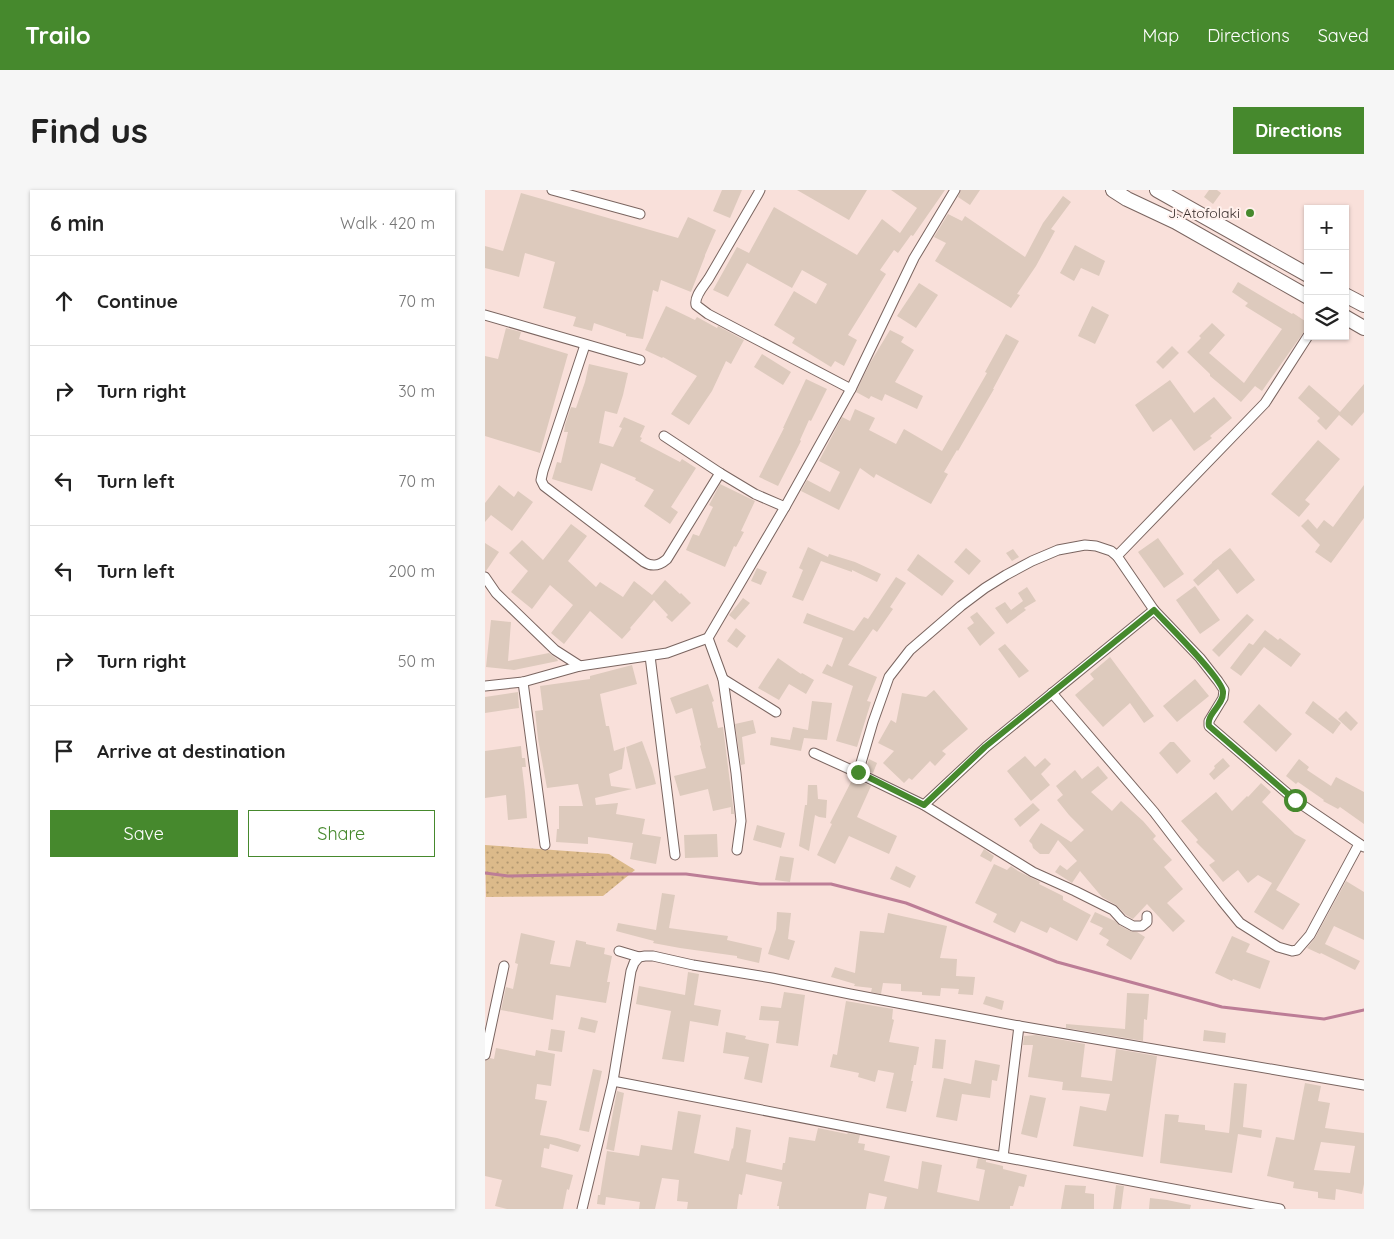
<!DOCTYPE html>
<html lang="en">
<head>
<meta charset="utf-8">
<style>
	:root { --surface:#fff; --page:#f6f6f6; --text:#222; --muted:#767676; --line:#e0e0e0; --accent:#46892d }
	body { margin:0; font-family:Quicksand,sans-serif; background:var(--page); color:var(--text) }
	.controls { position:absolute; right:15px; top:15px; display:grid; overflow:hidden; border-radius:0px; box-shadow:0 1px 4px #0004 }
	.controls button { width:45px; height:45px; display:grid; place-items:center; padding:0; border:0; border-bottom:1px solid var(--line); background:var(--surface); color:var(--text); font:25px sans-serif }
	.stop { position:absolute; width:15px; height:15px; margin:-11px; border:4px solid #46892d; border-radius:50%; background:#fff }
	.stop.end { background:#46892d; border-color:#fff; box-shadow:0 1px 5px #0008 }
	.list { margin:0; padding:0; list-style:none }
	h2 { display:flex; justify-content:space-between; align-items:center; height:65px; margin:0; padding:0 20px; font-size:21px }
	h2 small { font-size:16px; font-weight:400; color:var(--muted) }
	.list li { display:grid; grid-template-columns:32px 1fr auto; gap:15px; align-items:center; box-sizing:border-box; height:90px; padding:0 20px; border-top:1px solid var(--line) }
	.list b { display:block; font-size:19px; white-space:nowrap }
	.list em { font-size:16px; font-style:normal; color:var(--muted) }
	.actions { display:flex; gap:10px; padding:15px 20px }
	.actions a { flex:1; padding:11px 0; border:1px solid var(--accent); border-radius:0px; text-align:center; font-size:18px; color:var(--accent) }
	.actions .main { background:var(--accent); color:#fff }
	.icon { flex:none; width:28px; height:28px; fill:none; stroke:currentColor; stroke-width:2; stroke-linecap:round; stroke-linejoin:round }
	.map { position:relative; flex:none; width:879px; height:1019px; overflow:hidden; border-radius:0px }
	header { display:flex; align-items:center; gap:30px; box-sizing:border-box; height:70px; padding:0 25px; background:var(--accent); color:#fff }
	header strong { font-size:24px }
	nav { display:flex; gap:28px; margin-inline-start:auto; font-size:18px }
	.intro { display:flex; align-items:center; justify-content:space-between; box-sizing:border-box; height:120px; padding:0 30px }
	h1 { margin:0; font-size:35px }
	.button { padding:12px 22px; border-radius:0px; background:var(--accent); color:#fff; font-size:18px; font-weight:700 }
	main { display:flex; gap:30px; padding:0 30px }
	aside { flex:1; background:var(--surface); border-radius:0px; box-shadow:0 1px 4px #0004 }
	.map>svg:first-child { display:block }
	.grass { fill:url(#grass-dots) }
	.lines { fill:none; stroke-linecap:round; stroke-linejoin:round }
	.stream { stroke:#bc7d96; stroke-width:3 }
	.building { fill:#ddcabd; fill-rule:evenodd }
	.minor-casing { stroke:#7a6560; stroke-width:11 }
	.trunk-casing { stroke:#7a6560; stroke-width:16 }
	.minor { stroke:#fff; stroke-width:9 }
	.trunk { stroke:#fff; stroke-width:14 }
	.route { stroke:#46892d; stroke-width:6 }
	.poi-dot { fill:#46892d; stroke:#fff0ec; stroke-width:2 }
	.labels { text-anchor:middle; stroke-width:4; stroke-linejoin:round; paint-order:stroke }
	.poi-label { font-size:14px; fill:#382e2c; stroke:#fff0ec; text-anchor:end }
</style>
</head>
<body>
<header>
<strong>Trailo</strong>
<nav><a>Map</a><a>Directions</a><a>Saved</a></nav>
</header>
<div class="intro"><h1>Find us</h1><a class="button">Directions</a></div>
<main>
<aside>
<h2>6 min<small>Walk · 420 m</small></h2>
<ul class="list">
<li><svg class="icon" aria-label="ahead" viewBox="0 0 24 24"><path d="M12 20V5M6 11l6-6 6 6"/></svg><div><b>Continue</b></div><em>70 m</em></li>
<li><svg class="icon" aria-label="right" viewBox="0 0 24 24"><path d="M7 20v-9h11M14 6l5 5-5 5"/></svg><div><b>Turn right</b></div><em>30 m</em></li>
<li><svg class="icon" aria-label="left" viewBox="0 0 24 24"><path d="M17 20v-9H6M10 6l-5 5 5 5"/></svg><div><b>Turn left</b></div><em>70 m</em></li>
<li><svg class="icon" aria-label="left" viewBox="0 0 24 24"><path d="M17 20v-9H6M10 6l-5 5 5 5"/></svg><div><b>Turn left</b></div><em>200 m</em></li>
<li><svg class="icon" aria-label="right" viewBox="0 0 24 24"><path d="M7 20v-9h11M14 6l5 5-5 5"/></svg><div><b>Turn right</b></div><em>50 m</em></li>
<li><svg class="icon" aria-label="arrive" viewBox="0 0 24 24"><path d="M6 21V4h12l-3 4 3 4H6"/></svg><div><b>Arrive at destination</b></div></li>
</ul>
<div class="actions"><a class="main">Save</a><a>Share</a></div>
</aside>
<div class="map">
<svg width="879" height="1019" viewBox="0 0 879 1019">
	<defs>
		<pattern id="grass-dots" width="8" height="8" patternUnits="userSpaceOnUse" patternTransform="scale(1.25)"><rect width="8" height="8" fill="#dcba8a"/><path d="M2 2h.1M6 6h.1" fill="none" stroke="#b39871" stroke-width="1.8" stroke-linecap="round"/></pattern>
	</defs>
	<rect width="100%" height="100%" fill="#f9e0da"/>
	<polygon class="grass" points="0,655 124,664 150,680 118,706 1,707"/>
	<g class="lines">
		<polyline class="stream" points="0,683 23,686 131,684 201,684 275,694 346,694 421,713 572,772 737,817 839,829 879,820"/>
	</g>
	<g class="building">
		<polygon points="237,0 257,0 245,28 228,21"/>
		<polygon points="312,0 382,0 364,30"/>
		<polygon points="406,0 460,0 428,46 426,45 413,63 409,60 395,80 401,84 363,145 372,150 359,176 350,171 346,177 307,153 310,148 289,135 309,101 331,114 342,94 317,80 307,98 262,73 243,107 228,100 252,57 264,63 289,17 372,65 397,29 415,43 432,18"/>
		<polygon points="476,0 495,0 485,15 473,7"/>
		<polygon points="724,0 732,0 736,3 728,14 719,7"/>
		<polygon points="36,3 193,48 203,27 231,40 220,65 220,66 206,102 176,90 173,102 168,100 158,149 141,146 141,144 109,133 107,141 88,136 91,127 58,118 70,72 40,63 34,87 0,78 0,56 18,61"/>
		<polygon points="578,6 586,12 566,39 570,41 551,76 532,104 535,105 526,118 450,71 461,53 449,47 463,24 477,31 480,26 540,67 558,33"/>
		<polygon points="590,55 620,71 614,86 596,78 589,91 575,83"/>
		<polygon points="753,92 807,124 808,123 823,133 823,136 777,201 770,196 756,212 725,186 725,184 702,162 716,148 714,146 727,133 740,145 724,163 759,193 797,139 760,116 763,113 747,102"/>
		<polygon points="434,93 453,105 431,138 412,126"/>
		<polygon points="181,116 210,130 212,127 232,138 233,136 259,150 246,174 241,171 227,201 204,235 186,224 212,186 178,167 177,168 160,160"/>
		<polygon points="607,116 624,125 610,154 593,146"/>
		<polygon points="21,138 36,142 34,149 83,164 55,263 0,246 0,166 13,169"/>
		<polygon points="405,140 419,147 416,152 429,160 410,192 438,206 432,219 400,204 397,211 386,206 384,209 371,202 385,173"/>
		<polygon points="521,144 534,151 508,199 509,199 473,261 472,260 459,282 463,284 446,314 391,284 389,288 375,278 354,320 316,301 322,290 345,302 355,282 334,271 357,227 365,231 370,219 390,228 384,240 411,254 419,239 457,261 502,183 500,182"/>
		<polygon points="687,156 694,163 678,179 671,172"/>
		<polygon points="277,164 306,182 298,195 269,177"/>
		<polygon points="104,174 143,183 138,205 132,224 120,221 114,253 128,257 137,238 134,237 139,227 160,236 155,247 157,248 155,251 195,272 197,269 211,278 186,317 193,322 185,334 159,316 169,300 150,290 151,288 116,273 107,301 67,289 72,272 76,273 83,242 79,242 80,235 86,217 91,218 100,192"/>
		<polygon points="321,189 342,199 326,231 324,230 315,250 316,251 293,296 274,287 299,238 298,238"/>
		<polygon points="685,190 709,223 729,207 747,228 725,246 727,248 709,261 686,229 668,242 650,215"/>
		<polygon points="879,194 879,222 867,236 854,225 841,240 832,231 835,228 813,208 824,195 855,222"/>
		<polygon points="833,250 855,269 820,310 825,314 814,327 786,304"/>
		<polygon points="235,294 270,311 256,341 259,342 251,357 249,356 240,377 201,360 208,344 214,346 228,317 224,315"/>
		<polygon points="14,295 29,307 33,301 48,312 27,341 6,325 0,332 0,313"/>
		<polygon points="879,295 879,328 846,373 830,362 835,355 816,336 823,329 832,339 839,330 848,337"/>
		<polygon points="86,334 102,346 83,371 111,397 115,392 138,407 149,391 167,405 180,390 195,404 196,403 206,413 187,432 181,427 183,425 169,410 145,438 146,439 137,449 105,421 79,454 66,443 88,415 65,395 47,419 26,402 43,381 24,363 37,350 58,370"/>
		<polygon points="673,348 699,384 679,398 653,362"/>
		<polygon points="0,353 14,362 1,381 0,381"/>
		<polygon points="323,357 343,367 344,364 370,372 396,384 392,392 367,380 367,382 336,371 318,411 307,407 318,380 314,378"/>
		<polygon points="481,358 496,371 484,385 469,372"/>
		<polygon points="745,358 770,390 752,404 733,379 713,396 708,390 727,373 727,372"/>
		<polygon points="528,359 534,367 527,371 521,363"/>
		<polygon points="433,364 469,391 457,406 422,380"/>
		<polygon points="272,378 282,382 276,395 266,391"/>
		<polygon points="411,387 421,393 405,417 408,419 392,442 388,439 363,475 392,487 382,511 386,512 372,557 351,551 368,496 337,483 342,474 347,477 358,448 318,433 322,423 369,441 379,427 383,429"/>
		<polygon points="710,396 735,430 715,444 691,410"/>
		<polygon points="542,397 551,411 539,418 541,420 522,434 510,418 520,412 526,420 538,411 533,403"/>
		<polygon points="258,408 265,413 250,430 244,425"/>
		<polygon points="492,422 510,443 495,456 482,438 489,433 485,427"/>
		<polygon points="762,424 769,430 734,467 727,460"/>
		<polygon points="6,430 26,432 23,471 64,463 72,469 73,471 29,480 1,477"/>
		<polygon points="251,438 261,446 252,458 242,451"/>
		<polygon points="780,440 793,450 795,448 816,464 806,477 779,457 756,486 745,478 764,453 768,455"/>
		<polygon points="520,454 544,481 534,488 513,459"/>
		<polygon points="625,467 669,526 659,533 645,513 618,537 590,505 609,489 605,484"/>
		<polygon points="293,468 316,484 317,483 329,490 321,504 304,494 294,510 273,498 282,484"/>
		<polygon points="147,475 152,494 115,504 121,536 124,536 129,561 140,557 137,579 124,584 126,596 147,599 110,608 111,615 133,613 131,624 160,629 157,644 176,647 171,674 145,669 148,653 103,647 103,654 71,652 72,639 74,639 74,616 98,616 93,594 62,598 53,549 50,521 58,520 55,496 105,489 105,486"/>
		<polygon points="710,489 724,506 692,532 678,516"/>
		<polygon points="223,494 229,511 227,512 233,538 238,537 249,624 246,624 246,617 228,621 223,599 195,606 189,586 221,578 215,556 216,555 207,518 191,524 185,508"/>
		<polygon points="449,500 483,539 457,561 461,564 450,576 445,571 427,590 424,588 419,593 398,573 409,561 393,553 406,530 411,533 417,503 441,507"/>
		<polygon points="33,502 34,518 0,523 0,507"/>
		<polygon points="327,511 347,513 342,550 319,548 316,561 285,555 286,547 305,550 308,537 323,540"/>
		<polygon points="828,511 856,533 848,544 820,523"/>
		<polygon points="774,514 807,544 791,562 758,532"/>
		<polygon points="861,521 873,533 866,541 853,529"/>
		<polygon points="268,530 271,543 257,547 260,574 256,575 250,534"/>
		<polygon points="157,551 167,578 171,594 151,599 141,557"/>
		<polygon points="685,552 689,552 706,571 692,584 674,563"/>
		<polygon points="36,556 37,568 40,568 41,577 37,577 40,602 42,628 23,630 21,605 0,608 0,561"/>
		<polygon points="540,566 550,577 560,568 566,574 556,584 565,595 546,611 522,581"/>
		<polygon points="738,568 745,576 729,590 724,584 730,578 729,576"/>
		<polygon points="384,569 392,573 388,583 380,580"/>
		<polygon points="814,569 824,577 822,580 846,596 851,587 879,602 879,634 855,617 853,619 838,611 839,610 813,592 811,594 801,586"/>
		<polygon points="613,576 623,588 606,602 627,621 636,611 658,631 671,646 668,649 687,670 679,677 698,699 682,713 700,731 688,742 662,714 648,729 641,725 631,715 617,707 595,681 587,693 570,682 575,675 582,680 592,671 573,650 564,664 555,664 548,658 547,654 544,651 556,633 586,652 599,640 584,625 572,610 578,605 571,596 590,580 597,589"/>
		<polygon points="368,588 386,596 372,627 412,646 404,664 364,646 350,674 332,665 347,634 345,633"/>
		<polygon points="776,593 786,602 777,612 810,644 821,650 791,700 815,714 798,740 769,722 787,693 773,685 763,693 753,680 738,692 724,675 730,671 711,652 713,650 696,631 731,602 747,621 762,606 763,607"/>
		<polygon points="323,595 332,595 333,609 342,610 341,628 334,627 330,625 324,661 314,656 320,615 322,615"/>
		<polygon points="548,613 555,620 535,637 529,629"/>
		<polygon points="272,635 300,643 296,658 268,650"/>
		<polygon points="232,644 233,667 200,668 199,645"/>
		<polygon points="499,659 509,666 506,672 495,666"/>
		<polygon points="295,666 309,668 305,692 290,690"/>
		<polygon points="509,674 522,680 526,676 533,681 555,692 554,694 578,706 578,710 606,725 592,751 565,737 562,743 536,731 530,743 508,732 512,724 490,713"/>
		<polygon points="411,676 431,686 425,698 405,689"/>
		<polygon points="861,691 879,702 879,750 849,736 840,754 875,771 870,780 836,763 835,764 822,758 830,748"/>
		<polygon points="177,703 190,705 184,738 243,746 242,750 277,758 274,773 252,768 252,766 195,758 168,753 169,751 131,741 133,733 171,740"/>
		<polygon points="292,722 306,723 303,749 310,751 304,770 283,764 291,739"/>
		<polygon points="610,722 630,731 634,735 645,741 652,742 660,747 646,770 621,755 624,750 614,744 618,738 605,732"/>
		<polygon points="403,723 462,736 455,768 472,769 471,786 490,787 488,805 473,804 474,799 456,798 455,806 437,805 437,802 416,801 416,794 398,793 396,804 386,802 387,798 369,796 370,794 346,787 350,777 370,783 375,741 399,743"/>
		<polygon points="36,743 70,751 65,774 85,777 91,750 101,752 101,754 120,758 119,764 127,766 122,792 125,792 121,813 71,805 68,830 16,820 21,797 28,799 33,774 30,773"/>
		<polygon points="747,746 765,754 761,762 785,771 775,799 748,789 747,791 730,783"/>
		<polygon points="203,782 214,784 209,815 236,820 233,836 205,831 199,872 177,869 186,821 151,814 154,796 200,805"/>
		<polygon points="299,802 320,805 313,856 291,853 294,831 274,830 276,816 296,818"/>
		<polygon points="642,803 664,804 662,830 659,829 658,851 581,838 581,834 640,839"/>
		<polygon points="501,806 519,811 517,820 498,814"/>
		<polygon points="361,811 408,819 407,829 409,830 404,852 434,857 431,875 429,875 426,891 428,891 421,922 401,918 409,883 393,880 390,892 373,887 374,883 345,877 348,864 352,865"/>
		<polygon points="96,827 113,831 110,843 93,839"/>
		<polygon points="66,839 80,841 77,862 63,860"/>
		<polygon points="719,840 741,843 740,853 718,851"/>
		<polygon points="241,842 261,846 260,849 284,854 277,893 259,889 264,867 238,863"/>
		<polygon points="551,845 600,854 596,887 627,891 631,859 672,866 658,967 588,956 595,916 621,921 625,904 577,900 578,892 543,887 548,855 538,855 539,846"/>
		<polygon points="450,849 461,850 458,879 447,878"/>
		<polygon points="11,858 50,866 51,860 70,864 66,896 52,894 50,909 62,911 55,945 72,948 96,955 93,962 65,954 64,959 59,958 56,977 88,985 84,1000 82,999 78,1019 22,1019 10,1016 17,990 0,986 0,871 5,868 9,869"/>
		<polygon points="490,870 515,875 512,891 507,890 505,908 477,904 472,931 451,927 459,888 486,894"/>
		<polygon points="108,879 117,881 104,942 94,940"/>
		<polygon points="749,893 762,894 758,937 777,940 776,948 753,944 747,983 675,973 680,924 694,925 693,932 720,935 720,940 744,943"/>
		<path d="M820 893 836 896 833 911 845 913 840 938 879 943V994L877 1004 851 999 850 1010 833 1008V1002L808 998 809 992 782 986 791 947 809 950ZM836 952 870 956 865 983 829 980Z"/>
		<polygon points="132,901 139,903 129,961 121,959"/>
		<polygon points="545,905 561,908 552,948 536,944"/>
		<polygon points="193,921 216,925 209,963 244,971 247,958 248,959 251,937 266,940 261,972 297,980 298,973 300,973 304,947 330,951 333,938 362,944 363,943 375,945 373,953 380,954 379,960 405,966 399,991 433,999 437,971 457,975 452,1002 494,1011 500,980 491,978 493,968 501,970 501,972 518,976 518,979 542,985 539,997 534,996 528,1016 525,1016 525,1019 399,1019 402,1007 384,1003 381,1019 294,1019 294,1016 292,1016 297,992 261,984 257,1005 254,1004 252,1019 202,1019 203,1012 192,1011 194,990 177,988 170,1019 154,1019 155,1012 121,1007 120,1015 112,1014 113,1005 115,1005 122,961 154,966 156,955 187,960"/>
		<polygon points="580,995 601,996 600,1003 609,1004 609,1019 576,1019"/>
		<polygon points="631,995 639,996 636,1019 628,1019"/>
		<polygon points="665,1008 682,1010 706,1015 705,1019 664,1019"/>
	</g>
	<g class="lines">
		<defs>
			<g id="minor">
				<polyline points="67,0 155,24"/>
				<path d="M275 0 273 4 224 88C219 96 209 106 211 115L223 124 366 199"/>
				<polyline points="0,125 155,170"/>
				<path d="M100 155 58 281 56 290 59 296 159 372C167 377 174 376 182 369L235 283"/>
				<polyline points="179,246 235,283 270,304 300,317"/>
				<polyline points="632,366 780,213 823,146"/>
				<polyline points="0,387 11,403 70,460 95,476"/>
				<polyline points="223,448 238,489 251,583 256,631 252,660"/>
				<polyline points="165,466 190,665"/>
				<polyline points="238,489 291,522"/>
				<polyline points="38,492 60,655"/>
				<polyline points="0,496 38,492 95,476 182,463 223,448 300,317 366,199 429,68 470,0"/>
				<polyline points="567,503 669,622 737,711 755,733 793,757 807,761 812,760 825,745 874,654"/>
				<polyline points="329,563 373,583 439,615 548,682 590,701 628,720 637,730 648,736 657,736 662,732 662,726"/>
				<polyline points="373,583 388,532 404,487 425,460 476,416 500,398 521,385 547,371 573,360 600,355 611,356 626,361 632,366 669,420 715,468 733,491 739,500 738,508 724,531 724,536 810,610 879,657"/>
				<polyline points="439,615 501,557 669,420"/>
				<polyline points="134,761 154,767 160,766 168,766 208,775 287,788 365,804 534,836 879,895"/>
				<polyline points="0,865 19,776"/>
				<polyline points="128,891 518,967 795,1019"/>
				<polyline points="518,967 534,836"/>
				<polyline points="97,1019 128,891 146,781 149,773 154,767"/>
			</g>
			<g id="trunk">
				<polyline points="628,0 642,9 691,32 823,107"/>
				<polyline points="672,0 823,85"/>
				<polyline points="860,105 879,115"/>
				<polyline points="860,127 879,138"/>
			</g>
		</defs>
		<use href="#minor" class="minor-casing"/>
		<use href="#trunk" class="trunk-casing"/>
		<use href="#minor" class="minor"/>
		<use href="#trunk" class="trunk"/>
	</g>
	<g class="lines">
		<path class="route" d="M373 582 439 615 500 557 669 420C681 433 738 489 738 502 739 515 721 524 724 536L810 610"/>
	</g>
	<circle class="poi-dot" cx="765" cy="23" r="5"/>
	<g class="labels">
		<g class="poi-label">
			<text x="755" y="28">J. Atofolaki</text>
		</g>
	</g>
</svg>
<div class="controls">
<button>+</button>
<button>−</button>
<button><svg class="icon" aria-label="layers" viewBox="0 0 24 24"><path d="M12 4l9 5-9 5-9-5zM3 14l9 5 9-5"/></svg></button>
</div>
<div class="stop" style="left:810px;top:610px"></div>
<div class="stop end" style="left:373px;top:582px"></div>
</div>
</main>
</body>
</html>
